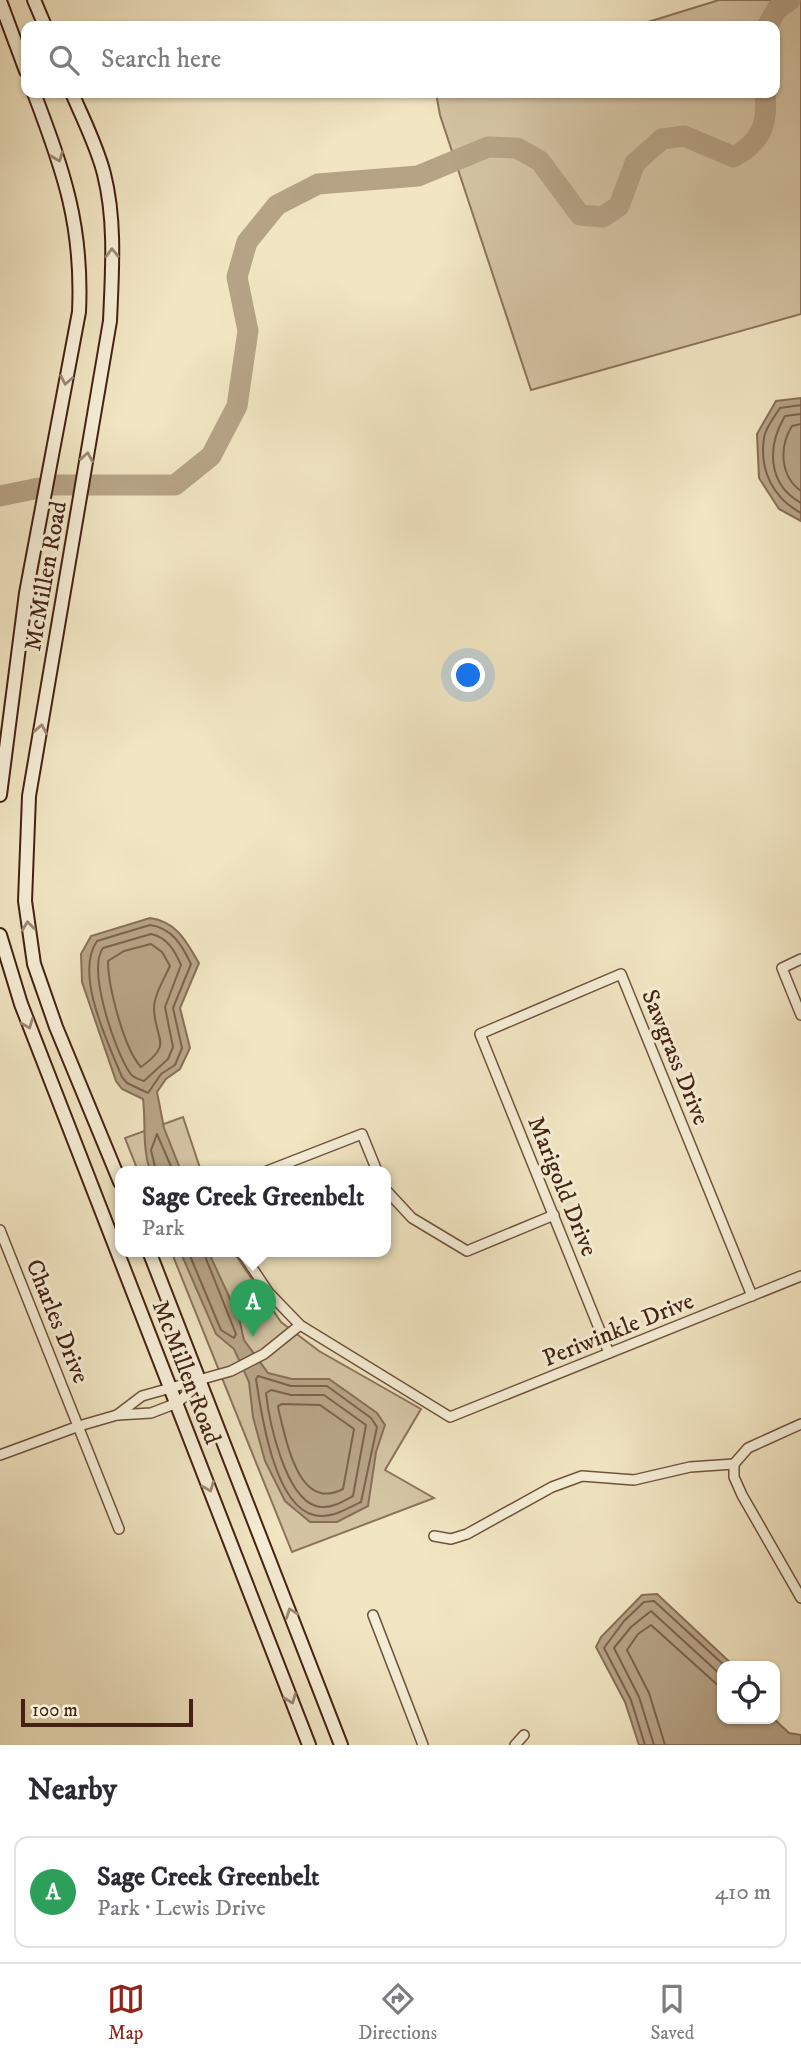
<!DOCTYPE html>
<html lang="en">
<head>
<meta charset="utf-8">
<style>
	:root { --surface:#fff; --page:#f2f2f3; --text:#2b2b33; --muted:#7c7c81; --line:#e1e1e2; --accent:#8f2418 }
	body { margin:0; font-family:"IM FELL DW Pica",serif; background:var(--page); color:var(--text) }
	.controls { position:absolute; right:21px; bottom:21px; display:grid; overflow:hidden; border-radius:14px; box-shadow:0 2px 5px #0004 }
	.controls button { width:63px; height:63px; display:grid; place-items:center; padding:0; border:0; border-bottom:2px solid var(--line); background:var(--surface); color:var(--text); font:35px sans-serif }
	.scale { position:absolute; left:21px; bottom:18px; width:172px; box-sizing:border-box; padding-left:7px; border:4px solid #442212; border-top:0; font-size:19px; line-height:24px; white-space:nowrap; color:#442212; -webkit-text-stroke:5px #f6eed7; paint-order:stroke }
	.you { position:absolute; left:469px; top:676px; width:24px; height:24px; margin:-18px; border:5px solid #fff; border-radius:50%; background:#1a73e8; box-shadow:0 0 0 10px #1a73e833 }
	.badge { display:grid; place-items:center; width:46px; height:46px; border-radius:50%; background:var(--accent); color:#fff; font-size:23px; font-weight:700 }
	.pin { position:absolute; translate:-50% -58px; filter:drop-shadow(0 2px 4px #0008) }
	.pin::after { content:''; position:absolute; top:37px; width:24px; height:21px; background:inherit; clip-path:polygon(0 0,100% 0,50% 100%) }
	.popup { position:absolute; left:115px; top:1166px; width:276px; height:91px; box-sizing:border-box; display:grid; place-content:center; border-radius:14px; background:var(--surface); filter:drop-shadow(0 2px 5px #0005); font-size:23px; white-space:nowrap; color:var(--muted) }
	.popup b { font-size:26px; color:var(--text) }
	.popup::after { content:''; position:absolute; left:50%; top:100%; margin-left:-14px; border:14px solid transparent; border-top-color:var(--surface) }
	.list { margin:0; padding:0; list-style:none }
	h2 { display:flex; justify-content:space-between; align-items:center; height:91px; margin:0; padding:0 28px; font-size:30px }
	h2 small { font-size:23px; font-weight:400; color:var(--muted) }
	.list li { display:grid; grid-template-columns:46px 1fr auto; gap:21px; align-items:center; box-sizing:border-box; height:112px; margin:0 14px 14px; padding:0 14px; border:2px solid var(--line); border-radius:14px }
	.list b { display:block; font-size:26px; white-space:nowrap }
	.list p { margin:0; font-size:23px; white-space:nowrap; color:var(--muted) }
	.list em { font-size:23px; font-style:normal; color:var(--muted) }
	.icon { flex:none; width:38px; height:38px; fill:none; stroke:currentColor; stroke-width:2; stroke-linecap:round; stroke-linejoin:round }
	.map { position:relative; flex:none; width:801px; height:1745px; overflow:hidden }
	.search { position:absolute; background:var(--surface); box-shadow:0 2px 5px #0004; left:21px; right:21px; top:21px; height:77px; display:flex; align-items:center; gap:18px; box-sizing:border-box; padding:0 24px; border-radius:14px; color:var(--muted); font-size:26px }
	.sheet { height:217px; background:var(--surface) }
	nav { display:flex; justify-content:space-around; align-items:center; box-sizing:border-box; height:98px; border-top:2px solid var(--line); background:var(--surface); font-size:19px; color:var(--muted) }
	nav a { display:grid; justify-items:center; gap:4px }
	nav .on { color:var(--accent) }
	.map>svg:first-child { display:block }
	.green { fill:#d4c4a4; stroke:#8c735b; stroke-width:2 }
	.water { fill:#b6a386; stroke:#886f58; stroke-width:2 }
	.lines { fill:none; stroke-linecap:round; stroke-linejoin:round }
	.shore { stroke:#7d624c; stroke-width:2 }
	.river { stroke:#b6a386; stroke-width:21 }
	.street-casing { stroke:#6f533e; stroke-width:12 }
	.secondary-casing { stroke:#442212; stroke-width:16 }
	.street { stroke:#f6eed7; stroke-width:9 }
	.secondary { stroke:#f6eed7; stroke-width:12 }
	.oneway { stroke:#9d8874 }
	.labels { text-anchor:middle; stroke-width:6; stroke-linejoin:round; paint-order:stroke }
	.street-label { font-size:24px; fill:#442212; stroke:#f6eed7 }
</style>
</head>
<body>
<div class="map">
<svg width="801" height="1745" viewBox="0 0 801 1745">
	<rect width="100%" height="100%" fill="#f1e5c2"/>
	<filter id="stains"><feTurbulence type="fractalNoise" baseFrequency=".00286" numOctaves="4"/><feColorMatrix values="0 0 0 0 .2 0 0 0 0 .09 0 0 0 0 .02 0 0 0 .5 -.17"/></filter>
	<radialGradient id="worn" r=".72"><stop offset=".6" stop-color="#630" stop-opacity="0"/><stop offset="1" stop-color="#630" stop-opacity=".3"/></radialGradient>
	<g class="green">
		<polygon points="719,0 801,0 801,314 531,390 440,115 436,93 775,93 775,26 635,26"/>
		<polygon points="183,1117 201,1171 138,1171 125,1138"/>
		<polygon points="171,1251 233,1251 281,1322 319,1351 421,1409 385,1470 434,1498 292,1552"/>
	</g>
	<g class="water">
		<polygon points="801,398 801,521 779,509 759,478 757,434 776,401"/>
		<path d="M150 918C177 922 186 941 199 963L180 1008 190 1048 180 1069 166 1079 157 1092 164 1128 181 1171H150C142 1147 146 1124 143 1099L122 1089 116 1081 82 982 81 954 91 936Z"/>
		<polygon points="180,1251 208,1251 239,1318 244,1340 268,1373 292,1379 329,1379 377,1413 385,1425 376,1452 368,1506 337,1522 310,1522 285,1501 265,1461 253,1417 249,1382 234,1349 216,1334"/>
		<polygon points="657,1594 734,1666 722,1666 722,1719 774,1719 789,1733 801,1735 801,1745 639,1745 625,1702 596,1647 601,1637 642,1595"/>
	</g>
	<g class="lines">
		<g class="shore">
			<path d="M801 405 780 408C775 416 765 428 764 438 759 470 773 498 801 513"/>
			<path d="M801 414 785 416C767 446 767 484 801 503"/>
			<path d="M801 424 792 426C779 447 780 476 801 491"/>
			<path d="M150 925C172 928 182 945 191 964L173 1008 182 1048 175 1065 161 1074 148 1093 127 1083 122 1077C108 1043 74 974 97 941Z"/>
			<path d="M151 934C167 937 175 951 181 965L165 1007 173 1047 168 1059 144 1081C139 1079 133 1078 130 1073 115 1051 87 970 103 948Z"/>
			<path d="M151 944 162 952 170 966C164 979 154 995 154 1009 155 1041 174 1043 141 1067 124 1049 108 986 108 961L124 951Z"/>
			<polyline points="156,1171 151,1150 157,1134 173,1171"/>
			<polyline points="188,1251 221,1330 234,1338 236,1334 203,1251"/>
			<path d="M258 1376 291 1386H327L371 1418 377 1427 361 1502C346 1509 332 1519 314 1515 274 1506 261 1412 256 1379Z"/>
			<path d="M271 1390 291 1395H324L366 1425 353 1496C342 1502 329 1510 316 1506 285 1497 269 1421 266 1393Z"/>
			<path d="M282 1404 320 1405 354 1429 343 1489C299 1512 287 1443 279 1412L278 1406Z"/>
			<polyline points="645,1745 631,1700 604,1648 624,1621 644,1602 654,1601 725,1666"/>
			<polyline points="654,1745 639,1697 614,1648 631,1627 651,1611 722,1676"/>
			<polyline points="665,1745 649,1693 627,1650 638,1634 651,1625 722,1689"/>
		</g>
		<g class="river">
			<polyline points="767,26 777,9 790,0"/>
			<path d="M53 485H175L211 456 237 406 248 331 237 277 247 242 277 205 318 184 418 176 488 147 517 148 540 161 580 215 603 217 619 206 635 163 662 139 684 136 734 157C762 141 768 124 765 93"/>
			<polyline points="0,496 39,488"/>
		</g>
		<defs>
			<g id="street">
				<polyline points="801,959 782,968 801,1015"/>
				<polyline points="267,1171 362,1134 377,1171"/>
				<polyline points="386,1190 412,1218 467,1251 554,1215"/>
				<polyline points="0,1230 119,1529"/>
				<polyline points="241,1251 269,1293 300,1325 450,1417 801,1276"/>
				<polyline points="609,1353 480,1034 621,974 752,1296"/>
				<polyline points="117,1415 142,1396 231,1371 264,1354 300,1325"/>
				<polyline points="801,1424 748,1448 734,1464 734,1477 742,1495 801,1598"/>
				<polyline points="0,1455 79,1426 117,1415 151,1413 177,1403 202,1381"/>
				<polyline points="434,1536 451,1539 467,1534 552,1487 582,1476 634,1480 690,1467 734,1464"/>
				<polyline points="373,1615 423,1745"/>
				<polyline points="515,1745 524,1735"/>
			</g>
			<g id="secondary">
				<polyline points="34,0 45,26"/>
				<polyline points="0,1 26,71"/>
				<path d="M72 93C83 119 97 146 104 174 116 221 112 273 110 321L29 796 25 901 34 964 56 1027 120 1182"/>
				<path d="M0 795 26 593 79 312C83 226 64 172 34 93"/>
				<polyline points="0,935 21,1004 309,1745"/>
				<polyline points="149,1251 341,1745"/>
			</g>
		</defs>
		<use href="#street" class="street-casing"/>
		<use href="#secondary" class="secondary-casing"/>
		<use href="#street" class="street"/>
		<use href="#secondary" class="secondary"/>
	</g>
	<defs><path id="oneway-chevron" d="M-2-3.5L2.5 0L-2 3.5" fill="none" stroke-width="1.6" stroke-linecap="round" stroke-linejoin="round" transform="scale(1.75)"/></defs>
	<g class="oneway">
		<use href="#oneway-chevron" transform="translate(58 157) rotate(69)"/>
		<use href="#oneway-chevron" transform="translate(112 253) rotate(-92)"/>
		<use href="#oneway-chevron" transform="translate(66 380) rotate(101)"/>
		<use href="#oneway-chevron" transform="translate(87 457) rotate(-80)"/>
		<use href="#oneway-chevron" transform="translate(41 729) rotate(-80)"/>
		<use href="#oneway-chevron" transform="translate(28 926) rotate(-97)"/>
		<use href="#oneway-chevron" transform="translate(28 1024) rotate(69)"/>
		<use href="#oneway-chevron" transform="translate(209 1487) rotate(69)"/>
		<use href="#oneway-chevron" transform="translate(291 1613) rotate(-111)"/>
		<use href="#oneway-chevron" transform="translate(291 1699) rotate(68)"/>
	</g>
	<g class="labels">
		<g class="street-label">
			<text transform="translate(45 576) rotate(-80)" y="8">McMillen Road</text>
			<text transform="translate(676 1057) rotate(68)" y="8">Sawgrass Drive</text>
			<text transform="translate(563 1186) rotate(68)" y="8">Marigold Drive</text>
			<text transform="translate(58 1321) rotate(68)" y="8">Charles Drive</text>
			<text transform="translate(618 1329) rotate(-22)" y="8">Periwinkle Drive</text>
			<text transform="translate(187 1372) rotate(69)" y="8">McMillen Road</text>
		</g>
	</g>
	<rect width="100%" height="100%" filter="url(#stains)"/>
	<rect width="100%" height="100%" fill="url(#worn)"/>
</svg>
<div class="controls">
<button><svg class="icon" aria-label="locate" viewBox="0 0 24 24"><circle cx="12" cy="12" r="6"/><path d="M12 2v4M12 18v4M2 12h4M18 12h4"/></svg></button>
</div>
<div class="scale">100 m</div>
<div class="you"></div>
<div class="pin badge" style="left:253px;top:1337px;background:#2e9e5b">A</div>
<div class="popup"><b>Sage Creek Greenbelt</b>Park</div>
<div class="search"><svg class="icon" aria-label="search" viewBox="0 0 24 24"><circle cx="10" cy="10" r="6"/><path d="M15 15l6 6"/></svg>Search here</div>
</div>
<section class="sheet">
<h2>Nearby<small></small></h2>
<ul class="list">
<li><span class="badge" style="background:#2e9e5b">A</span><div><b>Sage Creek Greenbelt</b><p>Park · Lewis Drive</p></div><em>410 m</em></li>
</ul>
</section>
<nav>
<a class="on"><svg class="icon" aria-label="map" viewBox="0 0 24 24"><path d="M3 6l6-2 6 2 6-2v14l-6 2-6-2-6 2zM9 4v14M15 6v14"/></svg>Map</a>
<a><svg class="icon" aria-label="directions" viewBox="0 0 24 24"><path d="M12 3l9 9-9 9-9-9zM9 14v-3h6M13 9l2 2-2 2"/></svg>Directions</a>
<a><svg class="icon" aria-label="saved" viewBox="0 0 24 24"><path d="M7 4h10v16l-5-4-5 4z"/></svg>Saved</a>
</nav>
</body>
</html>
